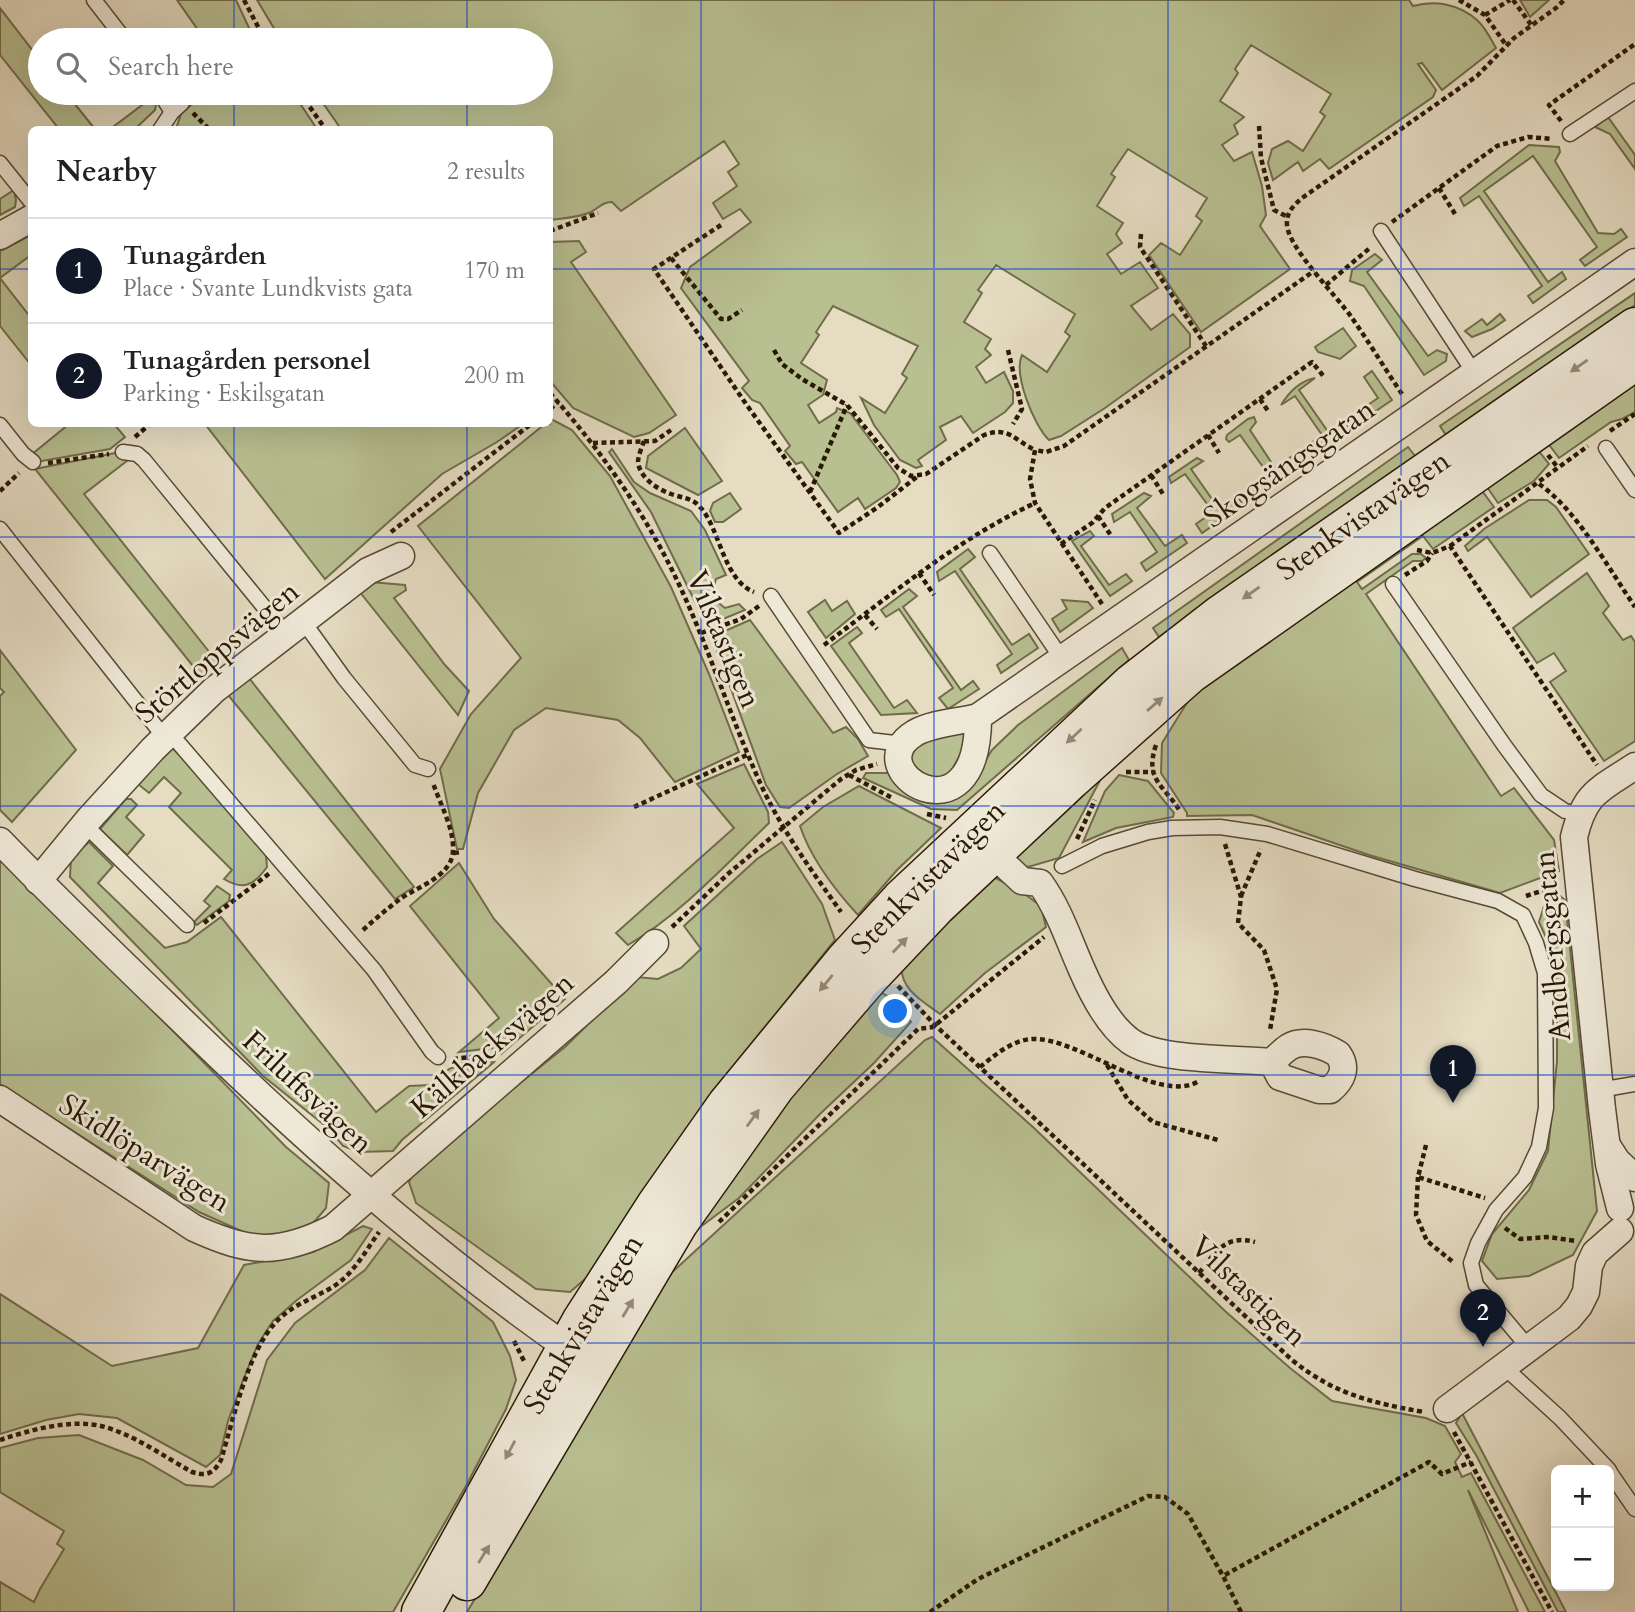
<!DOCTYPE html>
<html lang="en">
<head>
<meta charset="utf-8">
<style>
	:root { --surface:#fff; --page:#f2f2f2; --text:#222; --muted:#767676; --line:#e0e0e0; --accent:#111827 }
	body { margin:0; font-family:Cardo,serif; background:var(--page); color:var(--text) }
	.controls { position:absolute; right:21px; bottom:21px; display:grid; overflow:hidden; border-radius:10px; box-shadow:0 7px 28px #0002 }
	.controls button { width:63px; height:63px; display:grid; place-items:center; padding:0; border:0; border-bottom:2px solid var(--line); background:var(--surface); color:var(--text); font:35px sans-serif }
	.you { position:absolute; left:896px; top:1012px; width:24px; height:24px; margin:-18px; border:5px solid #fff; border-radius:50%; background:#1a73e8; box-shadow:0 0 0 10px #1a73e833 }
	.badge { display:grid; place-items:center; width:46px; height:46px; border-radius:50%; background:var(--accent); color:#fff; font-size:23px; font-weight:700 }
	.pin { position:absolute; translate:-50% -58px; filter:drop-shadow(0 2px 4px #0008) }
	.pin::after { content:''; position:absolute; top:37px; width:24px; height:21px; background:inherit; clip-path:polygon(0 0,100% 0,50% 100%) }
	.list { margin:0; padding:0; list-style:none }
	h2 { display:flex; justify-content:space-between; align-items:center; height:91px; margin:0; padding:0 28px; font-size:30px }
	h2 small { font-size:23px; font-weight:400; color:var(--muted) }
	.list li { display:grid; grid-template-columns:46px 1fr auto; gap:21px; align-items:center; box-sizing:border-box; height:105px; padding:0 28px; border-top:2px solid var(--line) }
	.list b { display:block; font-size:26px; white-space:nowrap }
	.list p { margin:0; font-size:23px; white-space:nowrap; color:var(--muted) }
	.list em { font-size:23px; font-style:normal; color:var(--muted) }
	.icon { flex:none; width:38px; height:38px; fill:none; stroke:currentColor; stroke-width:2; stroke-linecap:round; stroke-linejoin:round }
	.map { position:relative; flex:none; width:1635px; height:1612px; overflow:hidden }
	.search { position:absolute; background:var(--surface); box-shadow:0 7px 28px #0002; left:28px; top:28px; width:525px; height:77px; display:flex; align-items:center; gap:18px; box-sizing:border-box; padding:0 24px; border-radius:38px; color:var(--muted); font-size:26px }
	.panel { position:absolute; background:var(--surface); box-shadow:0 7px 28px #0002; left:28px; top:126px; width:525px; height:301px; border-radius:10px }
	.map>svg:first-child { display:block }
	.green { fill:#b8bf91; stroke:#706c4a; stroke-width:2 }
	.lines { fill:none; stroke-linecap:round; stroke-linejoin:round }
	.lane-casing { stroke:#584934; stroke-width:17 }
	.street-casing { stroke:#584934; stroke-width:29 }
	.secondary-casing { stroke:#291804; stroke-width:41 }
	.path { stroke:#291804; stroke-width:4.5; stroke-dasharray:5 3.5; stroke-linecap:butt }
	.lane { stroke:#eee8d7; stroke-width:14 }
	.street { stroke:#eee8d7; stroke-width:26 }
	.secondary { stroke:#eee8d7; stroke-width:38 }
	.oneway { fill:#958a78 }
	.grid { fill:none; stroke:#1d4ed8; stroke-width:2; stroke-opacity:0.55 }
	.labels { text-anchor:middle; stroke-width:6; stroke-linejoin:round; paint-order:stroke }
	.street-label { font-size:30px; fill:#291804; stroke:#eee8d7 }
</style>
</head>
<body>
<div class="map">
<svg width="1635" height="1612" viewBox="0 0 1635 1612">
	<rect width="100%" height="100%" fill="#e5dcc2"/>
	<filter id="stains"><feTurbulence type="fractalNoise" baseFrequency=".00286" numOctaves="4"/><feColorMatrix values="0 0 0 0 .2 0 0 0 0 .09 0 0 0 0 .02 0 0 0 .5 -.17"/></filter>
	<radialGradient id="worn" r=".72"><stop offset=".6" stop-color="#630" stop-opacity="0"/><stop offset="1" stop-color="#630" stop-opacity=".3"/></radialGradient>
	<g class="green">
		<polygon points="177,0 236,0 250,30 244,40 205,40"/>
		<path d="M257 0H1409L1413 6C1435 0 1459 4 1477 20 1485 27 1491 39 1496 48L1442 90 1422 63 1418 64 1436 90 1433 97 1329 169 1320 159 1303 171 1298 162 1273 180 1268 163 1272 149 1288 141 1303 151 1325 116 1320 112 1331 94 1251 45 1235 69 1238 73 1220 101 1244 117 1234 125 1238 134 1222 145 1234 161 1252 152 1262 186 1266 215 1260 226 1290 269 1201 332 1149 255 1161 243 1180 255 1202 221 1196 216 1207 198 1128 149 1111 174 1115 177 1097 206 1123 223 1116 234 1122 243 1107 254 1121 274 1140 262 1158 288 1131 306 1151 330 1173 314 1190 334V347L1105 408 1061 436 1049 440C1034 426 1013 374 1022 355L1047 372 1070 336 1065 332 1075 314 996 265 978 290 982 293 964 322 991 339 985 349 991 355 976 367 986 383 1004 372 1013 391V403L1005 412 973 433 961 416 940 427 946 440 918 460 922 466 916 468 900 460 874 425 861 398 885 413 907 378 902 374 918 346 833 306 816 332 819 335 801 363 827 380 823 395 808 405 819 423 836 412 837 408 850 413 897 475 900 482 896 488 865 509 858 498 838 512 802 462 796 464 785 451 790 446 760 403 752 400 742 388 749 381 681 288 690 267 751 222 740 209 723 219 713 203 737 186 728 172 739 164 724 141 621 211 612 202C602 202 599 208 591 212 578 218 563 218 550 220V130L341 129 316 93H541V40H281Z"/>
		<polygon points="1520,0 1549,0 1530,17"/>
		<polygon points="0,8 40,60 40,93 66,93 95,129 59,129 0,55"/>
		<polygon points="158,93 155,110 135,129 109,130"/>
		<polygon points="204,93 293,93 317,129 176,129 181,114"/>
		<polygon points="1608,117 1635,155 1635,169 1610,134 1595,127"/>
		<polygon points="1529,145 1559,147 1560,152 1555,161 1598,233 1614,234 1621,229 1627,237 1585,266 1580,260 1597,247 1533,156 1484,191 1548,282 1562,272 1566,279 1533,303 1528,296 1542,286 1479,196 1464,206 1460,198"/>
		<polygon points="14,190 16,200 15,207 0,215 0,199"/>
		<polygon points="31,235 31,255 0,278 31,318 31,365 0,326 0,251"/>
		<polygon points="579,241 586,252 571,262 676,415 649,433 634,437 573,408 550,381 550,242"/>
		<polygon points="1375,254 1382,260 1367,272 1428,356 1437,350 1447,354 1446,361 1424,375 1364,286 1350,281 1352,270"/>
		<polygon points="1635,293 1635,305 1446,435 1440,426"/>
		<polygon points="1500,314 1505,320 1492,329 1472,337 1465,331 1482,319 1487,325"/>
		<polygon points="1343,328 1356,346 1340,359 1318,352 1315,347"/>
		<polygon points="1372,371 1392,400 1367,417 1362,409 1378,398 1364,377"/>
		<path d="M1315 378 1299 390 1329 433 1345 422 1350 430 1313 456 1306 447 1322 435 1295 396 1281 405C1289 392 1300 381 1315 378Z"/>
		<polygon points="1635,380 1635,412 1622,419 1611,422 1559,458 1547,442"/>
		<polygon points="1254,417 1256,422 1250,430 1275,468 1291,457 1298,467 1258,495 1252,486 1268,474 1240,435 1229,442 1226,439 1227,435 1248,419"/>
		<polygon points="551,419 572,430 610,476 671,587 709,674 739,752 675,782 640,738 618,720 546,708 514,730 478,793 463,849 457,849 440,769 471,714 521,658 418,526 545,424 550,424"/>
		<polygon points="69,424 114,424 125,437 110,449 36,462 31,455"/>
		<polygon points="205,424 523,424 497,442 442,474 325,579"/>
		<polygon points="685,428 722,481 698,495 646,468 648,456"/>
		<polygon points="1408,447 1415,456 1159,637 1153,628"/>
		<polygon points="612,449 634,482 650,493 691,511 705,530 726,575 716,579 711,597 725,608 739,604 745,610 711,624 703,618 651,512 609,452"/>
		<polygon points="1538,450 1549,464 1534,481 1498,503 1485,484"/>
		<polygon points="120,452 132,457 84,494 218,663 201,676 35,469"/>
		<polygon points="1197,458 1203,461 1191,469 1219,509 1237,496 1243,505 1202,533 1196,524 1213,512 1185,474 1171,483 1169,477"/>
		<polygon points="1480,488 1494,507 1433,549 1423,536 1357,582 1362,589 1412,554 1421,554 1426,558 1422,561 1413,561 1366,594 1501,796 1514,788 1554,840 1559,871 1500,893 1369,855 1252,815 1187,816 1187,813 1161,773 1162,743 1190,698"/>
		<polygon points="730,493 741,509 723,522 715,522 710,511 713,503"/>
		<polygon points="1144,493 1151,496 1137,508 1165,546 1182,535 1187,543 1146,571 1141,563 1157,552 1130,512 1114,522 1112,514"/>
		<polygon points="1529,500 1547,500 1556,507 1589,554 1531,597 1487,537 1468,551 1465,546 1484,529"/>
		<polygon points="1090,531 1094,536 1081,546 1109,585 1126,574 1132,581 1110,596 1072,541"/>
		<polygon points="968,549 975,557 960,569 1012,645 1029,634 1038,648 1001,673 997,665 1012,654 955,571 939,581 937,572"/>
		<polygon points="1587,573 1609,606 1603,613 1623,640 1631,636 1635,642 1635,741 1604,761 1550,682 1566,671 1554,653 1537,663 1513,628"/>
		<polygon points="370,582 405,585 406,590 394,598 445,665 469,691 458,715 359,591"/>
		<polygon points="909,589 917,596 903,607 961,690 973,681 979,689 948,709 939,698 953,688 899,609 886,617 881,610"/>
		<polygon points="825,600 832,611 847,601 855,614 826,638 808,612"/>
		<polygon points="1062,600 1088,602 1093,608 1060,632 1052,619 1067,609"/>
		<polygon points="750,620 833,733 846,727 858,739 868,756 837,774 789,808 780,807 766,785 715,645 718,634"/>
		<polygon points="857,627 862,633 849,643 894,708 907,700 917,713 881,715 831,646"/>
		<polygon points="1122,648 1129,660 957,810 931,809 863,778 866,773 889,773 906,788 976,776 992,750 1018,725"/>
		<polygon points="0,650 76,750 12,822 0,810 0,696 4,692 0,688"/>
		<polygon points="249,678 414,887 395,899 228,695"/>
		<polygon points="935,734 963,734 967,739 965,746 948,777 924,780 910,761 912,748"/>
		<path d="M171 747 182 757 266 855 267 867C254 885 244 891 224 879L232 870 169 807 181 793 164 777 149 793 138 784Z"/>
		<path d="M744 764 768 812 769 823C725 865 681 914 628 945L616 933 734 828 697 784Z"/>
		<polygon points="1105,771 1059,858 1028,867 1013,862 1032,822"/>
		<polygon points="1119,775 1148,781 1174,813 1173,817 1116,828 1083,842 1105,791"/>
		<path d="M859 786 941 828 897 870 858 915C835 890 811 859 800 826L823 807Z"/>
		<polygon points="126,799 131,799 137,805 126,817 144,835 127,855 100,829"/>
		<polygon points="89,842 113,866 98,883 165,948 187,942 221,917 376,1112 409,1086 430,1085 449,1069 474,1058 494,1062 402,1140 393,1151 359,1152 343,1146 328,1128 263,1076 70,877 71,858"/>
		<polygon points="782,842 822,904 835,940 717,1087 592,1273 570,1292 536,1289 416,1203 409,1182 417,1166 565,1047 636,977 658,979 681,968 701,949 684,926 757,859"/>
		<polygon points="0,853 286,1147 329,1183 326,1208 309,1228 280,1235 250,1235 199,1212 0,1084"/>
		<polygon points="459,863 494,919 565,999 501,1054 492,1048 459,1052 499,1018 410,906"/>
		<path d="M990 875 1022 892 1041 906 1046 927 985 973 940 1014C922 1001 898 988 902 963Z"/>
		<polygon points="217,886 230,895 229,901 197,925 194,922 210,906 204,901"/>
		<polygon points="1560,896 1565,900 1597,1211 1573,1255 1529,1276 1497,1279 1482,1261 1492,1234 1529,1190 1548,1151 1557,1061 1557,983 1553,953 1539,922 1547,897"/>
		<polygon points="881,992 897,1003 911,1022 874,1063 821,1113 739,1198 695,1231 760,1133"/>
		<polygon points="932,1037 1034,1128 1225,1311 1290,1368 1332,1401 1426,1418 1445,1426 1461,1454 1455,1462 1462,1477 1471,1473 1545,1612 1529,1612 1468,1490 1518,1612 467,1612 668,1276 925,1040"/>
		<polygon points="363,1226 372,1229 351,1260 297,1300 273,1321 258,1344 244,1378 228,1421 220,1455 206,1467 117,1418 79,1414 46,1420 0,1434 0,1294 112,1366 198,1348 244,1265 313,1252"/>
		<polygon points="389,1238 493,1322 510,1356 516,1380 506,1409 466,1486 393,1612 0,1612 0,1582 34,1602 40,1589 64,1549 57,1544 64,1531 0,1492 0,1448 38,1438 79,1435 143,1460 186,1485 213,1487 231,1474 267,1360 295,1323 365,1270"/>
		<polygon points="1462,1413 1566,1612 1558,1612 1476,1455 1456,1423"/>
	</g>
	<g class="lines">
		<defs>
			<g id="lane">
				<polyline points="94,0 125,40"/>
				<polyline points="160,93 172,112"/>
				<polyline points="160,130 172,112 182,103"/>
				<polyline points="1570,134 1635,91"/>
				<polyline points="0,163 32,203"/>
				<polyline points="1381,231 1475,374"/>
				<polyline points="0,425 23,454 33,462"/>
				<polyline points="1606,448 1635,490"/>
				<polyline points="123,452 137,454 144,460 286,634"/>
				<polyline points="0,529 165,738"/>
				<polyline points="990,553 1062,659"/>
				<polyline points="1393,584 1504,745 1541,795 1565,811 1580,814"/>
				<polyline points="771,596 869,740 903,744"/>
				<polyline points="303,621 344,678 415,765 428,769"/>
				<polyline points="170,733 374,970 432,1052 438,1057"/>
				<polyline points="84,824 187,925"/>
				<polyline points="1062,866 1102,846 1148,832 1172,828 1220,827 1267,834 1415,879 1498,901 1523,915 1536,943 1545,973 1546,1108 1539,1147 1525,1177 1496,1210 1478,1243 1471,1263 1476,1285 1529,1348"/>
				<polyline points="1599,1090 1635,1084"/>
				<polyline points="1504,1367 1560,1418 1609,1470"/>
				<polyline points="1609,1471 1635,1509"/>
			</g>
			<g id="street">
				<polyline points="0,236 32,218"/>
				<path d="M978 717C979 849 854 769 915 733 933 723 958 722 978 717L1635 262"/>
				<path d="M0 841C55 898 112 953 169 1008 298 1134 432 1255 581 1357"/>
				<path d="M992 853 1022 881 1040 883C1059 909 1069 941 1082 970 1092 993 1108 1025 1130 1041 1160 1062 1235 1058 1272 1062L1280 1077 1319 1090H1330C1342 1080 1348 1068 1338 1054 1325 1046 1303 1038 1289 1047 1283 1051 1277 1057 1272 1062"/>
				<polyline points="38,881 89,819 153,749 214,690 368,571 401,556"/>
				<path d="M0 1099 194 1228C249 1253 278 1256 333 1228L616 982 655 943"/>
				<polyline points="1608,1147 1617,1161 1635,1178"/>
				<path d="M1620 1208 1609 1164 1602 1109 1574 837C1585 792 1599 790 1635 766"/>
				<polyline points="1447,1409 1569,1318 1579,1306 1586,1292 1589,1266 1595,1253 1620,1231"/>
			</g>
			<g id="secondary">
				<polyline points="467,1581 678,1224 776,1086 868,979 937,906 1071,780 1190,674 1635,361"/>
				<polyline points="421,1612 582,1320 656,1205 727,1104 846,959 901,899 1132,683 1221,614 1635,327"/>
			</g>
		</defs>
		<use href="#lane" class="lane-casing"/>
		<use href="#street" class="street-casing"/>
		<use href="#secondary" class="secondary-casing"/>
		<g class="path">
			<polyline points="244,0 265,40"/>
			<polyline points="1459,0 1485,15 1506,45"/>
			<polyline points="1513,0 1532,26"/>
			<polyline points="1485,15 1510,0"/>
			<polyline points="300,93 326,130"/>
			<polyline points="193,113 210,130"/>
			<polyline points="1561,121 1549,105 1635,44"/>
			<polyline points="1259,126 1261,158 1274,210 1288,217"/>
			<polyline points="1439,188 1455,214"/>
			<polyline points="1392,222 1497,146 1528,137 1553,139"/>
			<polyline points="721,225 654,269 746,404 839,533 878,507 918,476"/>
			<polyline points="550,231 598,213"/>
			<polyline points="1141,234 1140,247 1206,346"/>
			<polyline points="671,258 721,319 728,319 742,310"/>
			<polyline points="1326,285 1371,247"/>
			<path d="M774 350 782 364 802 379 847 405 898 468 911 476 926 474 984 435C1009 426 1014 440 1035 450"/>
			<polyline points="1008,350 1022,409 1013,424"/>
			<path d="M550 393C595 444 636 500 668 562 705 634 728 713 762 787 783 832 812 871 841 912"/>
			<path d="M1402 394C1385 369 1369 342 1352 318 1337 296 1289 249 1287 225 1286 213 1293 206 1302 198L1477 76 1514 38 1556 8 1564 0"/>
			<polyline points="1260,399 1268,411"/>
			<polyline points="550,409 558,402"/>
			<polyline points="1610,431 1635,414"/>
			<polyline points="1208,435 1219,453"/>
			<polyline points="135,437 150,424"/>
			<path d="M644 441C642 447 638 456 638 462 640 478 657 489 671 494 682 498 693 498 700 507 720 528 723 580 754 592"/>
			<polyline points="593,443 655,441 671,430"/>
			<polyline points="1548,455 1558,468"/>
			<polyline points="48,463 109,454"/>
			<polyline points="1151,475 1163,494"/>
			<path d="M1539 484C1576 509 1609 569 1635 607"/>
			<polyline points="0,491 19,473"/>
			<polyline points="810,492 847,405"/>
			<polyline points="1098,516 1112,537"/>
			<polyline points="391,532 531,424"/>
			<polyline points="1061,544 1092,523 1105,508 1312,362 1325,378"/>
			<polyline points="1450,546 1588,446"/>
			<polyline points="1417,550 1432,553 1450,546 1597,765"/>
			<polyline points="919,573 934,595"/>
			<polyline points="1405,575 1427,561 1432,553"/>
			<polyline points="1102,604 1035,503 1030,479 1035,450 1046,452 1064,446 1314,271"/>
			<polyline points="865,615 877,629"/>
			<polyline points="701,633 741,619 759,606"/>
			<path d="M824 645C892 594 958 539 1035 503"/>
			<path d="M1156 745C1144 780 1164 785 1180 811"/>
			<polyline points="1126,772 1154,772"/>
			<polyline points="849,775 894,799"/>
			<polyline points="634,807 749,754"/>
			<polyline points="927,814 946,818"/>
			<polyline points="1077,839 1095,800"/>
			<polyline points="1225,844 1241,897 1238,923 1264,950 1277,989 1270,1030"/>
			<polyline points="454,853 462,852"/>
			<polyline points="1241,896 1261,849"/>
			<polyline points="1526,896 1557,886"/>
			<polyline points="204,923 270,873"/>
			<polyline points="672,927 729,873 841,779 856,770 877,764"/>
			<path d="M363 930C375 919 387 909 400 899 417 887 453 876 453 850 454 828 440 804 433 783"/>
			<path d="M898 986 935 1025 1292 1360C1334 1394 1372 1403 1424 1412"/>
			<polyline points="453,1059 489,1055 496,1057"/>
			<polyline points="1107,1065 1128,1100 1153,1122 1218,1140"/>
			<path d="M980 1067C995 1055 1011 1041 1031 1039 1078 1036 1158 1106 1199 1081"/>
			<polyline points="1426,1145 1418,1177 1485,1198"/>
			<polyline points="1418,1177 1416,1215 1427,1241 1453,1262"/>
			<polyline points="719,1222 918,1029 933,1027 1044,937"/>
			<polyline points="1505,1228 1520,1239 1549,1237 1576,1241"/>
			<path d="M1199 1273C1216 1252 1225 1234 1255 1242"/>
			<polyline points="514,1341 524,1361"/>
			<polyline points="1454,1432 1552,1612"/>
			<path d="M0 1440C30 1430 69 1419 101 1426 131 1433 165 1457 192 1472 207 1477 214 1473 221 1460 234 1418 247 1353 276 1322 292 1305 312 1299 331 1288 353 1275 365 1252 379 1232"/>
			<polyline points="930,1612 978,1579 1148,1496 1165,1497 1188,1514 1223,1576"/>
			<polyline points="1241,1612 1223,1576 1429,1462 1442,1474 1471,1462"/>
		</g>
		<use href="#lane" class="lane"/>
		<use href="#street" class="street"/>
		<use href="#secondary" class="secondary"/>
	</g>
	<defs><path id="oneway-solid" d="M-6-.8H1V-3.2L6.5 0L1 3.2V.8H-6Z" transform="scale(1.75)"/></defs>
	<g class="oneway">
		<use href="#oneway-solid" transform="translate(1579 366) rotate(145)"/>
		<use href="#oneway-solid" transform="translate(1251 593) rotate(145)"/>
		<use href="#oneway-solid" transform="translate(1155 704) rotate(-41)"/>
		<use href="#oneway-solid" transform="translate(1074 736) rotate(137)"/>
		<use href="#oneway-solid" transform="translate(900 945) rotate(-46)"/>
		<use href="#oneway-solid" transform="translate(826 983) rotate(129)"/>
		<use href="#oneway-solid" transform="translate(753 1118) rotate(-54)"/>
		<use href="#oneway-solid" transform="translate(628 1308) rotate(-59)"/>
		<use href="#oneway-solid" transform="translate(510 1450) rotate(118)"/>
		<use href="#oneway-solid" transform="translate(484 1554) rotate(-58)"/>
	</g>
	<path class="grid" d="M234 0V40M467 0V40M701 0V1612M934 0V1612M1168 0V1612M1401 0V1612M234 93V130M467 93V130M0 269H32M550 269H1635M234 424V1612M467 424V1612M0 537H1635M0 806H1635M0 1075H1635M0 1343H1635"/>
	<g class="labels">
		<g class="street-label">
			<text transform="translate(1289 463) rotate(-35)" y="10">Skogsängsgatan</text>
			<text transform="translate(1363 515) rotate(-35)" y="10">Stenkvistavägen</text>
			<text transform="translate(724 639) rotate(67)" y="10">Vilstastigen</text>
			<text transform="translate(217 652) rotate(-40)" y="10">Störtloppsvägen</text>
			<text transform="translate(928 877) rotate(-45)" y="10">Stenkvistavägen</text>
			<text transform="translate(1552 946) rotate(-95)" y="10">Andbergsgatan</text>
			<text transform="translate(492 1045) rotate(-41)" y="10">Kälkbacksvägen</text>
			<text transform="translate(308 1092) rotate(43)" y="10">Friluftsvägen</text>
			<text transform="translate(145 1153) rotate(32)" y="10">Skidlöparvägen</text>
			<text transform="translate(1249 1291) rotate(43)" y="10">Vilstastigen</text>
			<text transform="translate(583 1324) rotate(-59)" y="10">Stenkvistavägen</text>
		</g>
	</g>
	<rect width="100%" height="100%" filter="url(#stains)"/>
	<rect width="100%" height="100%" fill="url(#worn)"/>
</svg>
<div class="controls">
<button>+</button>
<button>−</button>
</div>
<div class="you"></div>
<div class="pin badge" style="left:1453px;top:1103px">1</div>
<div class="pin badge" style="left:1483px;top:1347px">2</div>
<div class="search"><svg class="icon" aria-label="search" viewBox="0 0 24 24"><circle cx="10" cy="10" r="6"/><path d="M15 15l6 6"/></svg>Search here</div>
<section class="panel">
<h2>Nearby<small>2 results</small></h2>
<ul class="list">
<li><span class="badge">1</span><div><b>Tunagården</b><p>Place · Svante Lundkvists gata</p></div><em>170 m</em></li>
<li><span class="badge">2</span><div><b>Tunagården personel</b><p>Parking · Eskilsgatan</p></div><em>200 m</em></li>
</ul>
</section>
</div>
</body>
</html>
